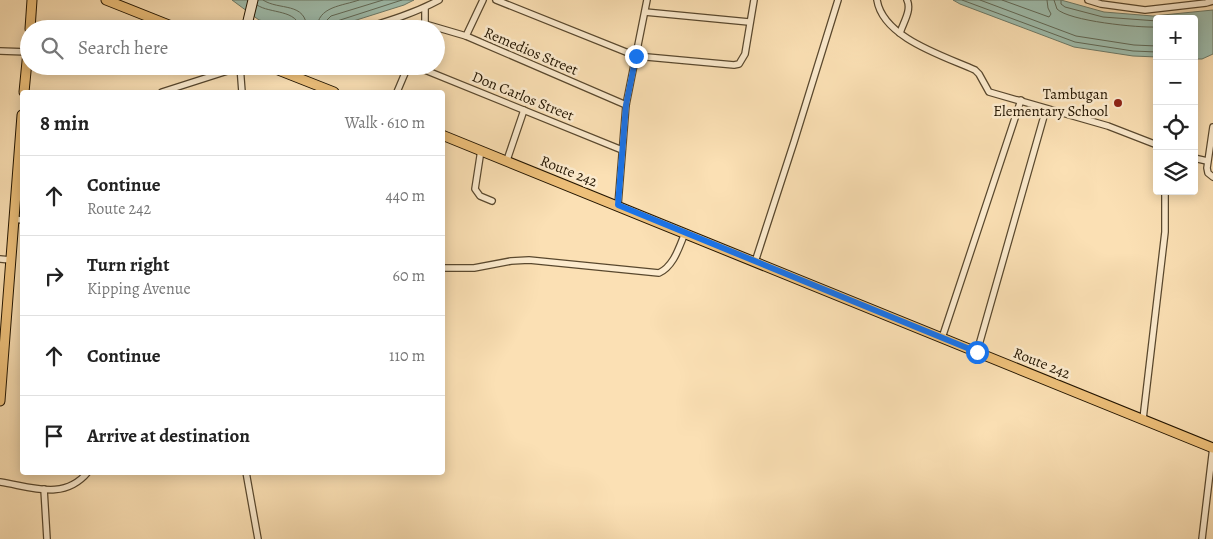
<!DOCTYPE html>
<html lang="en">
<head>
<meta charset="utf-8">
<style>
	:root { --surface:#fff; --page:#f6f6f6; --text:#222; --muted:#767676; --line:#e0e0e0 }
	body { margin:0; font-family:Alegreya,serif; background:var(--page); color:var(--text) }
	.controls { position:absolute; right:15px; top:15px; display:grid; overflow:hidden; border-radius:5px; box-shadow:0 2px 12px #0003 }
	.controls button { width:45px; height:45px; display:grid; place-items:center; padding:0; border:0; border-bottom:1px solid var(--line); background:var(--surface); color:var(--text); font:25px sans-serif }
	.stop { position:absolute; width:15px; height:15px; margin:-11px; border:4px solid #1a73e8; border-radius:50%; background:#fff }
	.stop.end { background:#1a73e8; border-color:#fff; box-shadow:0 1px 5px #0008 }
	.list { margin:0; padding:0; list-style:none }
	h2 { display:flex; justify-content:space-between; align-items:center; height:65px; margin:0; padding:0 20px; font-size:21px }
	h2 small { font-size:16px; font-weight:400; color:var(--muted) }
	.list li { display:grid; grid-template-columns:32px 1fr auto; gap:15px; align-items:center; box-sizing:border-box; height:80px; padding:0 20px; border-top:1px solid var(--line) }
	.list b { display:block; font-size:19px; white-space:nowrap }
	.list p { margin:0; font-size:16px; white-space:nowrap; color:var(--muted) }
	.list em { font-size:16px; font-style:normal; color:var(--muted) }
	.icon { flex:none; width:28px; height:28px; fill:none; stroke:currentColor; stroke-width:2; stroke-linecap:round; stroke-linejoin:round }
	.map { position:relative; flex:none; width:1213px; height:539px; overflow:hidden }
	.search { position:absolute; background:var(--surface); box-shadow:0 2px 12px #0003; left:20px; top:20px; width:425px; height:55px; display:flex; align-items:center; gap:12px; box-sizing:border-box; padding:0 18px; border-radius:28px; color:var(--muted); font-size:19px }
	.panel { position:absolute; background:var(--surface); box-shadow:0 2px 12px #0003; left:20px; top:90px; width:425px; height:385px; border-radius:5px }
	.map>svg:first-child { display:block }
	.water { fill:#9fbdad; stroke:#6d7a68 }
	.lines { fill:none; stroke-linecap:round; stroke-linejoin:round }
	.shore { stroke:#616957; stroke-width:1 }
	.street-casing { stroke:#59482e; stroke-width:8 }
	.secondary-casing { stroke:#231501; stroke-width:11 }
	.primary-casing { stroke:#231501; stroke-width:11 }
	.street { stroke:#fcebce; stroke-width:5.5 }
	.secondary { stroke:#fcebce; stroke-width:9 }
	.primary { stroke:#eec07a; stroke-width:9 }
	.route { stroke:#1a73e8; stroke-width:6 }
	.poi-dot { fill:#8f2418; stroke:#fcebce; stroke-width:2 }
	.labels { text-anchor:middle; stroke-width:5; stroke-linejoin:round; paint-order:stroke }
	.street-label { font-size:15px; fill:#231501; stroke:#fcebce }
	.poi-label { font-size:15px; fill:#231501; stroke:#fcebce; text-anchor:end }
</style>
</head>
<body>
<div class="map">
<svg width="1213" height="539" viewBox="0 0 1213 539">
	<rect width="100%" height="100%" fill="#fbe0b4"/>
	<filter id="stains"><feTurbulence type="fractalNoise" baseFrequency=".004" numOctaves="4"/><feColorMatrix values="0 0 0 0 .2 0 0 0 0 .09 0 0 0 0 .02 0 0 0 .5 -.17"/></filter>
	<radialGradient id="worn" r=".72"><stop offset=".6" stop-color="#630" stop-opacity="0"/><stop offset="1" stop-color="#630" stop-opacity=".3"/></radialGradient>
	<g class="water">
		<polygon points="232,0 414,0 404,5 328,29 299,29 259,20"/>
		<polygon points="953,0 1061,0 1104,12 1153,16 1213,10 1213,54 1202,59 1194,59 1194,19 1157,19 1157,57 1133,56 1074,47 960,4"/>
	</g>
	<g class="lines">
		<g class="shore">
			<path d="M263 0C279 11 306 1 307 29"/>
			<polyline points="962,0 1075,42 1133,51 1157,52"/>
			<polyline points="980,0 1076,36 1134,45 1157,46"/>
			<polyline points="1002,0 1049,17 1051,14 1048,8 1047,0"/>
			<path d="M1054 0 1057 9C1069 21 1138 28 1157 27"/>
			<polyline points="1061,0 1061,4 1065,7 1103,17 1157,21"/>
			<path d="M257 5C270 14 298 9 300 29"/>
			<path d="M317 29C317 6 343 6 359 0"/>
			<polyline points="324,29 326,21 331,16 383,0"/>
			<polyline points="330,29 331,25 334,22 402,0"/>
		</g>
		<defs>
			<g id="street">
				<polyline points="496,0 636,56 734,65 739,64 745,54 754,0"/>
				<path d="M877 0C883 38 944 56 975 70L979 74 989 92 1108 126 1157 145"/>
				<polyline points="1088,0 1101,4 1145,10 1206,3 1213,1"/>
				<polyline points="645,12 749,22"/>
				<polyline points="425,24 466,36 626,105"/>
				<path d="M362 29C389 21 415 13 439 0"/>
				<polyline points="423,29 425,24 425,8"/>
				<path d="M900 33C903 23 912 10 907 0"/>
				<polyline points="466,36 483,0"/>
				<polyline points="0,51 28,52"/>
				<polyline points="240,66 242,92"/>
				<polyline points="415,66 622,150"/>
				<polyline points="162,92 240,67"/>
				<polyline points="397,92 408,66"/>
				<polyline points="1213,127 1207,168 1208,173 1213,177"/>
				<polyline points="481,150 475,189 480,196 492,201"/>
				<polyline points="1194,158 1207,161"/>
				<polyline points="507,160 524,110"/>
				<polyline points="618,205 626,105 647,0"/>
				<polyline points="14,219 22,220"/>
				<polyline points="0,259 11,260"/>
				<polyline points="755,262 794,142 838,0"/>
				<path d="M442 268H474L511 261 529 260 659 273C674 266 679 247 685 233"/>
				<polyline points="942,338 1021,100"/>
				<polyline points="977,352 1046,109"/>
				<polyline points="1143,419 1165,232 1165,191"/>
				<polyline points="246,472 258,539"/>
				<path d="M0 482C32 487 64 501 88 472"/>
				<polyline points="44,489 47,539"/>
				<polyline points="1202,539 1213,447"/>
			</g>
			<polyline id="secondary" points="246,29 253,0"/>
			<g id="primary">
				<polyline points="106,0 179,29"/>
				<polyline points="30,29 32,0"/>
				<polyline points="268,66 334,92"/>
				<polyline points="24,92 29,41"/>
				<polyline points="442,135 1213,448"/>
				<polyline points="0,401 22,115"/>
			</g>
		</defs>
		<use href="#street" class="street-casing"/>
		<use href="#secondary" class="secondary-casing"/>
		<use href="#primary" class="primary-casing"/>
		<use href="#street" class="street"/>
		<use href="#secondary" class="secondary"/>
		<use href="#primary" class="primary"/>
	</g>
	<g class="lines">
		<polyline class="route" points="636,56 626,105 618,205 977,352"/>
	</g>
	<circle class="poi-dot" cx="1118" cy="103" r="5"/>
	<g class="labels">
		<g class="street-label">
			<text transform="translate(531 51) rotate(23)" y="5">Remedios Street</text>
			<text transform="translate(523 96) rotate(22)" y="5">Don Carlos Street</text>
			<text transform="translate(569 171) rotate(22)" y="5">Route 242</text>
			<text transform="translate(1042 363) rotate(22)" y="5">Route 242</text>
		</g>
		<g class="poi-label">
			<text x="1108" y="99">Tambugan<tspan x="1108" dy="17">Elementary School</tspan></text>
		</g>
	</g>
	<rect width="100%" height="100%" filter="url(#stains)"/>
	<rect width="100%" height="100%" fill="url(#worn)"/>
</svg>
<div class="controls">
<button>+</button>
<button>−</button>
<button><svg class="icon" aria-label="locate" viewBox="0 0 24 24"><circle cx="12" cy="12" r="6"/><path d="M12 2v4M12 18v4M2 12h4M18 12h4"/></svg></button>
<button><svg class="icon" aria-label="layers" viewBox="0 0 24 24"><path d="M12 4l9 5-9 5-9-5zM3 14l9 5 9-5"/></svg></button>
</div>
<div class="stop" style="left:977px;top:352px"></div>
<div class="stop end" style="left:636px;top:56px"></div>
<div class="search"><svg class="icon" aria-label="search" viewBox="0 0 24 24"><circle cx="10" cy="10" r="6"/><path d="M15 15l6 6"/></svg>Search here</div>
<section class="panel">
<h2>8 min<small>Walk · 610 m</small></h2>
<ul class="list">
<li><svg class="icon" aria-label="ahead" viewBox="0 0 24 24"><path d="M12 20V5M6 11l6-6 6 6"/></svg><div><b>Continue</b><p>Route 242</p></div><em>440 m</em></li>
<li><svg class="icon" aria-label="right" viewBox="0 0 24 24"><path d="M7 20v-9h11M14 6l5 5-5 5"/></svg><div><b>Turn right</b><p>Kipping Avenue</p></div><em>60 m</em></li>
<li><svg class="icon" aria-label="ahead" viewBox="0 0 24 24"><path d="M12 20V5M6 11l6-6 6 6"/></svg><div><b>Continue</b></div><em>110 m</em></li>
<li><svg class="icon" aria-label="arrive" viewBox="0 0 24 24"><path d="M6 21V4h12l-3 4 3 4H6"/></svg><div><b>Arrive at destination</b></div></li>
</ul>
</section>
</div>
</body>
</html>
